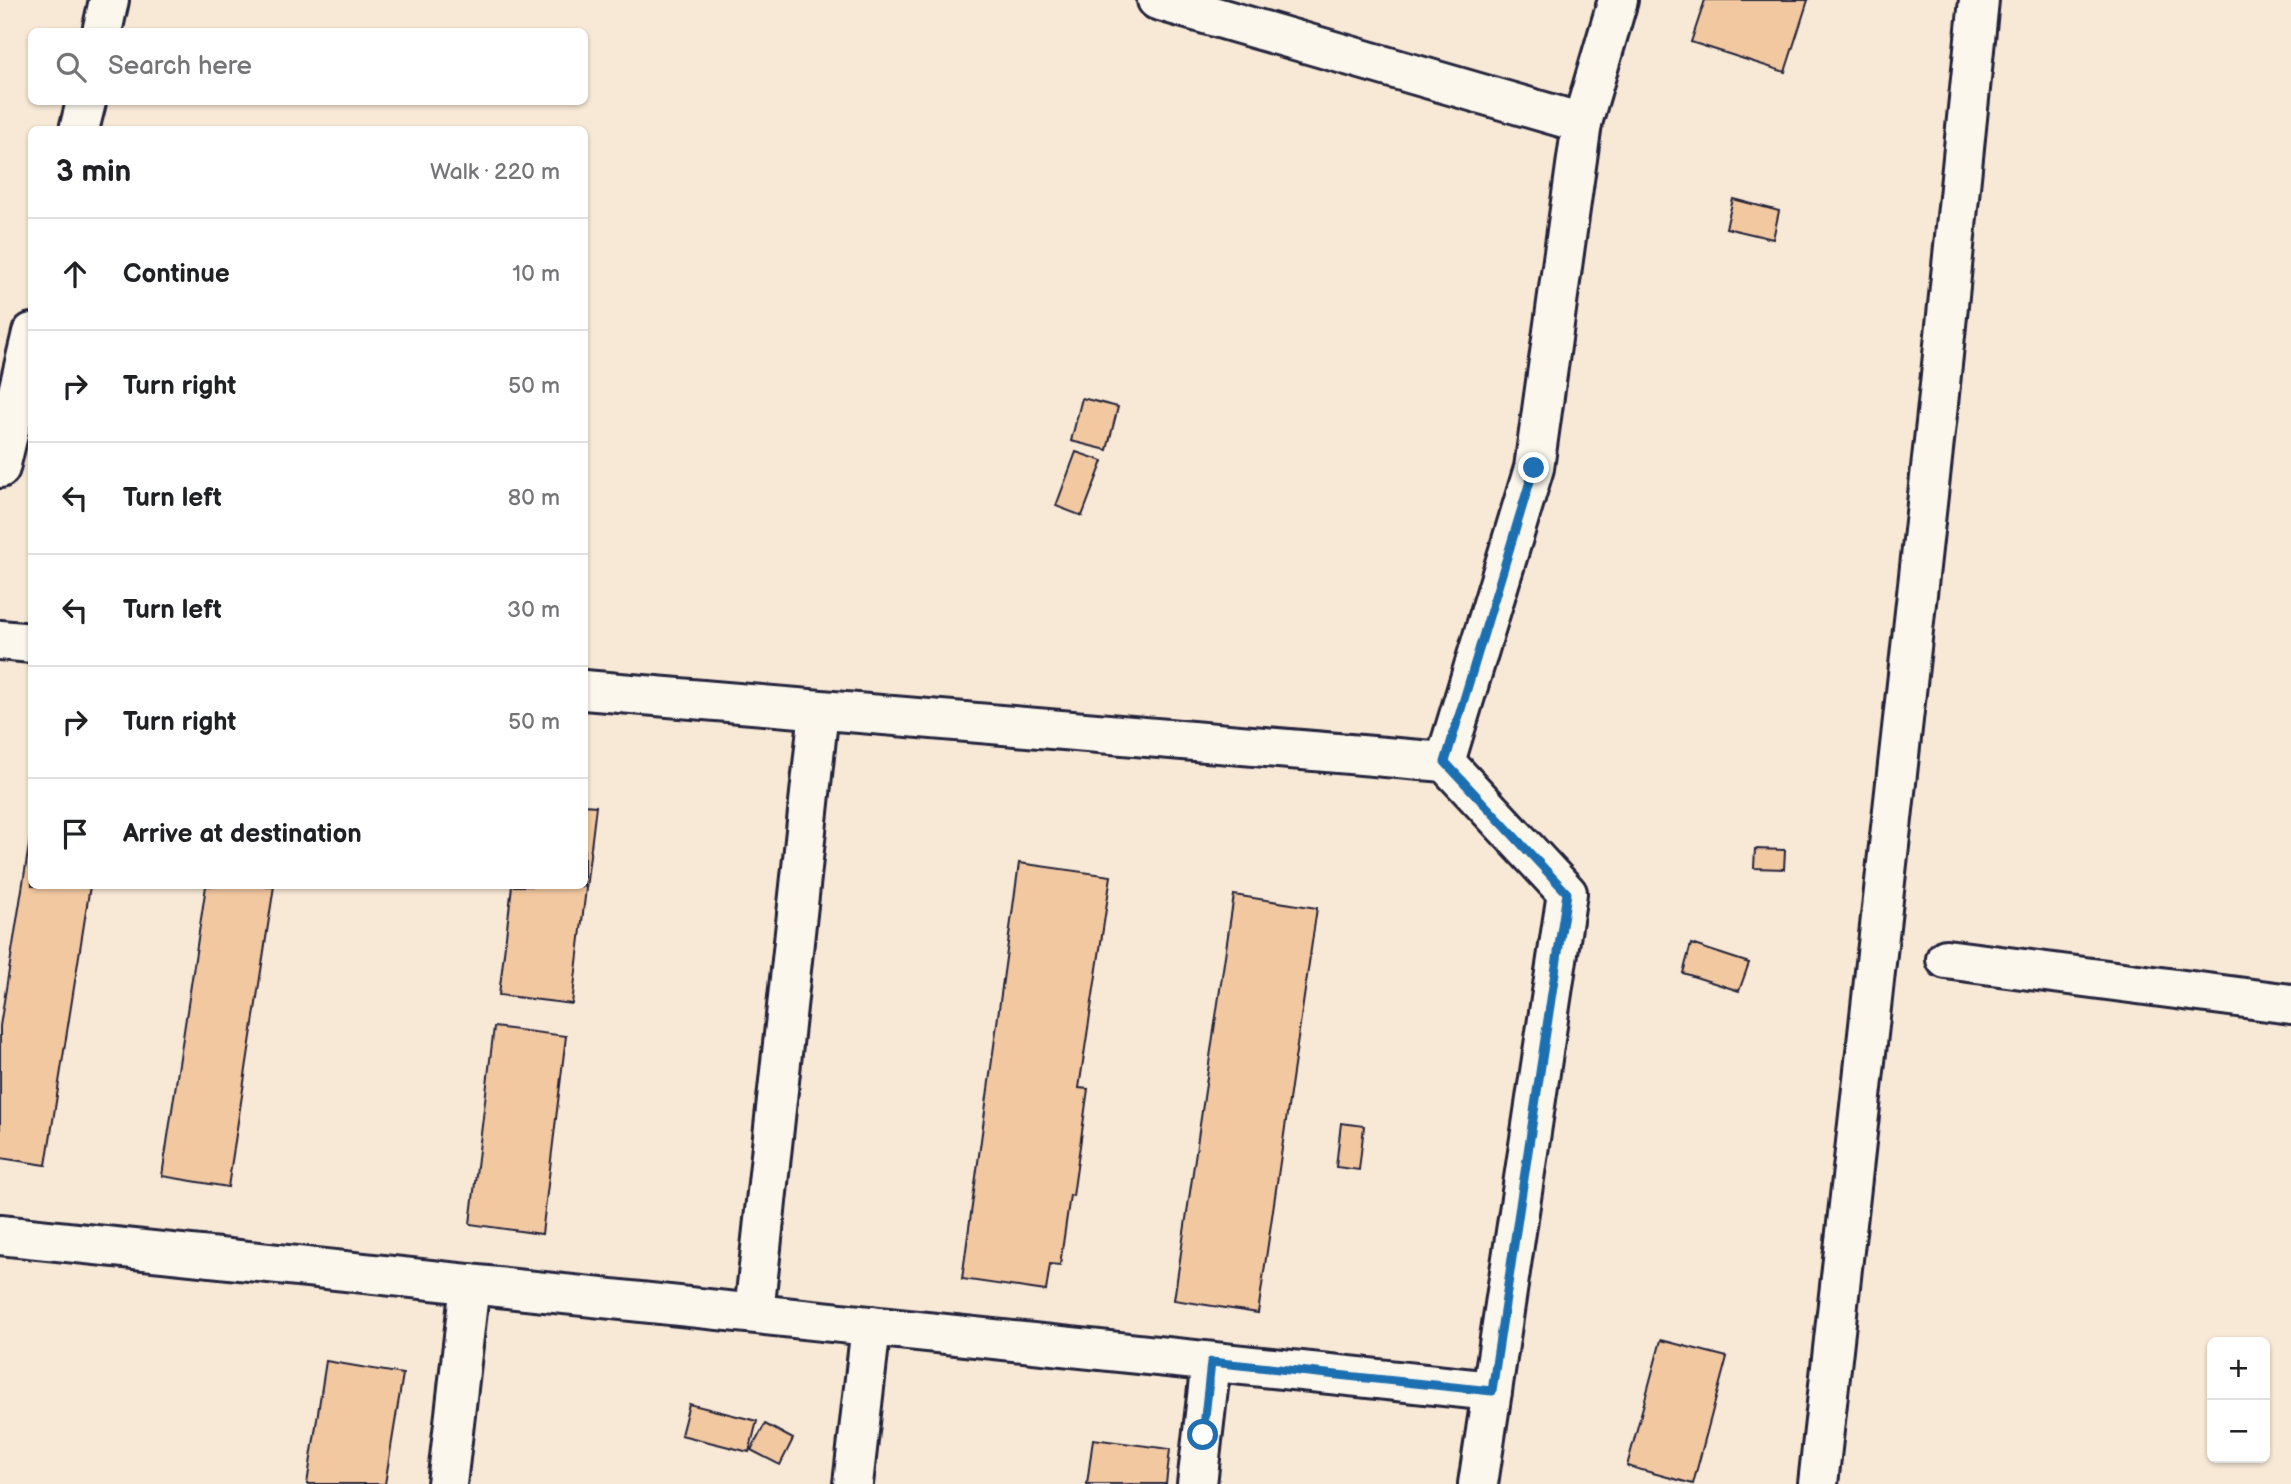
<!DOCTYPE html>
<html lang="en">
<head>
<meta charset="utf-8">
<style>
	:root { --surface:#fff; --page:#f2f2f2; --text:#202124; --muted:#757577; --line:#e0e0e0 }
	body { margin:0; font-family:"Balsamiq Sans",sans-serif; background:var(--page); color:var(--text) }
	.controls { position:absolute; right:21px; bottom:21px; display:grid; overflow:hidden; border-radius:10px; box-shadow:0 2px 5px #0004 }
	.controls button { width:63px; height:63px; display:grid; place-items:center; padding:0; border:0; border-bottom:2px solid var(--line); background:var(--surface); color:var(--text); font:35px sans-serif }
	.stop { position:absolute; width:21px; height:21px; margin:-16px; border:5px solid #1f6fb2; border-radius:50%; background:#fff }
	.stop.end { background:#1f6fb2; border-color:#fff; box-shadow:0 2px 7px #0008 }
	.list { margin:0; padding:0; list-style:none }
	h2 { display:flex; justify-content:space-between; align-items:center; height:91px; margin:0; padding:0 28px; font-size:30px }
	h2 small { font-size:23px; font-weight:400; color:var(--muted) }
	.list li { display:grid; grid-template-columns:46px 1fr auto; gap:21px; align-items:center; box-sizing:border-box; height:112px; padding:0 28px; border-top:2px solid var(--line) }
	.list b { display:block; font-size:26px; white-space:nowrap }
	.list em { font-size:23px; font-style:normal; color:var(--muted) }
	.icon { flex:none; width:38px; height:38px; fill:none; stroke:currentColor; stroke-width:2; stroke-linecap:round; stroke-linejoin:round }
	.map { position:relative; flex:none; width:2291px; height:1484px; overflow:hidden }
	.search { position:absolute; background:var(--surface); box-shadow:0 2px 5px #0004; left:28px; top:28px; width:560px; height:77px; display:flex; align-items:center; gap:18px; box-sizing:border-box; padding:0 24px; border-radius:10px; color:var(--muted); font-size:26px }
	.panel { position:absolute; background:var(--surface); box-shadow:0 2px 5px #0004; left:28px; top:126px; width:560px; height:763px; border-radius:10px }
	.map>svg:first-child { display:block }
	.building { fill:#f2c8a1; stroke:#22223b; stroke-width:2 }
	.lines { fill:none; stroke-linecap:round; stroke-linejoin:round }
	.minor-casing { stroke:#22223b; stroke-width:44 }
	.minor { stroke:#fbf7ec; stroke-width:38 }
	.route { stroke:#1f6fb2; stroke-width:9 }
</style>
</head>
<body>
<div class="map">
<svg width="2291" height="1484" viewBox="0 0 2291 1484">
	<rect width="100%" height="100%" fill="#f8e9d6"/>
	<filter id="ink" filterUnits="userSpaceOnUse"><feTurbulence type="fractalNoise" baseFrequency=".0143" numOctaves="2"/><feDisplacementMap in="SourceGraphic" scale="14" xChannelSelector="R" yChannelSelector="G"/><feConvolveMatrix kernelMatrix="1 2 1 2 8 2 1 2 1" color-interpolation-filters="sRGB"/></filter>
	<g filter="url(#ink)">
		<g class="building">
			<polygon points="1705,0 1808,0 1785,72 1691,42"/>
			<polygon points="1733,199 1779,211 1773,239 1726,228"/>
			<polygon points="1082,398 1118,407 1107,450 1071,441"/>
			<polygon points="1076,452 1103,461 1082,516 1056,506"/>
			<polygon points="584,805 596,806 572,1004 499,995 512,886 584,886"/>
			<polygon points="32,827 32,886 90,886 46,1165 0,1158 0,1026"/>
			<polygon points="1755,849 1785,850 1784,869 1754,868"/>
			<polygon points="1019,863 1111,876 1079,1088 1088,1089 1073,1196 1070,1195 1060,1265 1050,1264 1046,1291 962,1279"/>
			<polygon points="206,886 274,886 228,1187 162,1176"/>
			<polygon points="1234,895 1317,908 1258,1313 1174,1300"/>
			<polygon points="1691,944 1749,963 1739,991 1683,973"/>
			<polygon points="494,1027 566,1036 542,1234 470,1224"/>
			<polygon points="1341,1123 1364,1126 1359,1170 1336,1167"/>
			<polygon points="1661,1340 1727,1357 1693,1484 1627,1466"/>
			<polygon points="326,1361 403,1374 385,1484 307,1484"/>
			<polygon points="689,1404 757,1421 749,1452 681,1435"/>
			<polygon points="765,1424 793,1439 780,1465 751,1450"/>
			<polygon points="1093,1439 1170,1449 1166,1484 1087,1484"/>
		</g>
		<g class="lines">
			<defs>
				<g id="minor">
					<polyline points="1157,0 1582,123"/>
					<polyline points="102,32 109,0"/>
					<polyline points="79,130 86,102"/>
					<polyline points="0,468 32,333"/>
					<polyline points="0,640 32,643"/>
					<polyline points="584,690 1445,762 1567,893 1478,1484"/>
					<polyline points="1445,762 1534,468 1582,123 1618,0"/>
					<polyline points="1946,959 2291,1004"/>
					<polyline points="0,1235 1492,1391"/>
					<polyline points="754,1313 819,710"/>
					<polyline points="447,1484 470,1284"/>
					<polyline points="853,1484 871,1326"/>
					<polyline points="1197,1484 1211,1362"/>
					<polyline points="1818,1484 1937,414 1979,0"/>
				</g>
			</defs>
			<use href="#minor" class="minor-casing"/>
			<use href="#minor" class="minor"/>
		</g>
	</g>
	<g class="lines" filter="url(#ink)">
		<polyline class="route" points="1203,1435 1211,1362 1492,1391 1567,893 1445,762 1534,468"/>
	</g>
</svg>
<div class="controls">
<button>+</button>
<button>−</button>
</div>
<div class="stop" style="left:1203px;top:1435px"></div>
<div class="stop end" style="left:1534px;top:468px"></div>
<div class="search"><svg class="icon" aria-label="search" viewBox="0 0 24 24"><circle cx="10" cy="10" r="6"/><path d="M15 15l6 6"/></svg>Search here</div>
<section class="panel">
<h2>3 min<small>Walk · 220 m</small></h2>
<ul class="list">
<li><svg class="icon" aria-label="ahead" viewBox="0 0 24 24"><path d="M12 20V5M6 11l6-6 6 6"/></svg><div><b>Continue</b></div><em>10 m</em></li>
<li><svg class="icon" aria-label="right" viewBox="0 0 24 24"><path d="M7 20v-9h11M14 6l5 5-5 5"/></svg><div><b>Turn right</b></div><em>50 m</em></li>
<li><svg class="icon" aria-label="left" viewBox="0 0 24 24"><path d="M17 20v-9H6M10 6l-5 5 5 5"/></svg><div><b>Turn left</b></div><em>80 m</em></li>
<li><svg class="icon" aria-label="left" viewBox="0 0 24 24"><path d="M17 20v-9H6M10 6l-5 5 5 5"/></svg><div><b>Turn left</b></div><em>30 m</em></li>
<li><svg class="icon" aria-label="right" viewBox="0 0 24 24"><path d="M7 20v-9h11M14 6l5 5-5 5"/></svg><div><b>Turn right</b></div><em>50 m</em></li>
<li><svg class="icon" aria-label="arrive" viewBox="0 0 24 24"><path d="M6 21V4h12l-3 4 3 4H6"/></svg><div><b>Arrive at destination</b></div></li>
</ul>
</section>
</div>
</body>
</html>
